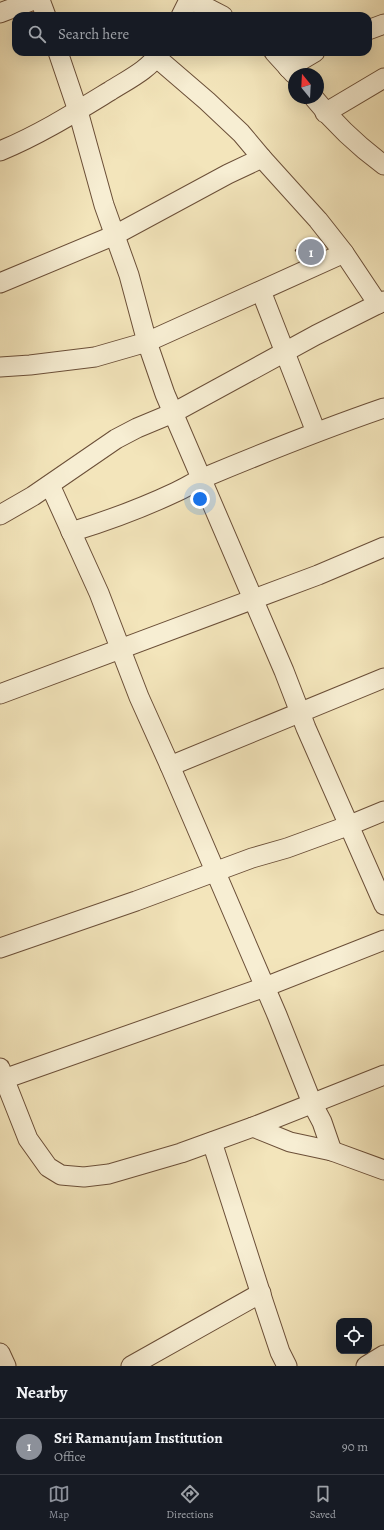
<!DOCTYPE html>
<html lang="en">
<head>
<meta charset="utf-8">
<style>
	:root { --surface:#171b24; --page:#20242c; --text:#f1f3f6; --muted:#9ea1a6; --line:#363941; --accent:#8c9099 }
	body { margin:0; font-family:Alegreya,serif; background:var(--page); color:var(--text) }
	.controls { position:absolute; right:12px; bottom:12px; display:grid; overflow:hidden; border-radius:8px; box-shadow:0 4px 16px #0002 }
	.controls button { width:36px; height:36px; display:grid; place-items:center; padding:0; border:0; border-bottom:1px solid var(--line); background:var(--surface); color:var(--text); font:20px sans-serif }
	.compass { position:absolute; left:288px; top:68px; width:36px; height:36px; border-radius:50%; background:var(--surface); box-shadow:0 4px 16px #0002; rotate:342deg }
	.you { position:absolute; left:200px; top:499px; width:14px; height:14px; margin:-10px; border:3px solid #fff; border-radius:50%; background:#1a73e8; box-shadow:0 0 0 6px #1a73e833 }
	.badge { display:grid; place-items:center; width:26px; height:26px; border-radius:50%; background:var(--accent); color:#fff; font-size:13px; font-weight:700 }
	.pin { position:absolute; translate:-50% -50%; border:2px solid #fff; box-shadow:0 1px 4px #0006 }
	.list { margin:0; padding:0; list-style:none }
	h2 { display:flex; justify-content:space-between; align-items:center; height:52px; margin:0; padding:0 16px; font-size:17px }
	h2 small { font-size:13px; font-weight:400; color:var(--muted) }
	.list li { display:grid; grid-template-columns:26px 1fr auto; gap:12px; align-items:center; box-sizing:border-box; height:56px; padding:0 16px; border-top:1px solid var(--line) }
	.list b { display:block; font-size:15px; white-space:nowrap }
	.list p { margin:0; font-size:13px; white-space:nowrap; color:var(--muted) }
	.list em { font-size:13px; font-style:normal; color:var(--muted) }
	.icon { flex:none; width:22px; height:22px; fill:none; stroke:currentColor; stroke-width:2; stroke-linecap:round; stroke-linejoin:round }
	.map { position:relative; flex:none; width:384px; height:1366px; overflow:hidden }
	.search { position:absolute; background:var(--surface); box-shadow:0 4px 16px #0002; left:12px; right:12px; top:12px; height:44px; display:flex; align-items:center; gap:10px; box-sizing:border-box; padding:0 14px; border-radius:12px; color:var(--muted); font-size:15px }
	.sheet { height:108px; background:var(--surface) }
	nav { display:flex; justify-content:space-around; align-items:center; box-sizing:border-box; height:56px; border-top:1px solid var(--line); background:var(--surface); font-size:11px; color:var(--muted) }
	nav a { display:grid; justify-items:center; gap:2px }
	nav .on { color:var(--accent) }
	.map>svg:first-child { display:block }
	.building { fill:#e1a988; stroke:#3e1d0d }
	.lines { fill:none; stroke-linecap:round; stroke-linejoin:round }
	.minor-casing { stroke:#6b4f38; stroke-width:21 }
	.minor { stroke:#f7eed3; stroke-width:19 }
</style>
</head>
<body>
<div class="map">
<svg width="384" height="1366" viewBox="0 0 384 1366">
	<rect width="100%" height="100%" fill="#f3e5bb"/>
	<filter id="stains"><feTurbulence type="fractalNoise" baseFrequency=".005" numOctaves="4"/><feColorMatrix values="0 0 0 0 .2 0 0 0 0 .09 0 0 0 0 .02 0 0 0 .5 -.17"/></filter>
	<radialGradient id="worn" r=".72"><stop offset=".6" stop-color="#630" stop-opacity="0"/><stop offset="1" stop-color="#630" stop-opacity=".3"/></radialGradient>
	<polygon class="building" points="318,241 326,254 304,263 295,250"/>
	<g class="lines">
		<defs>
			<g id="minor">
				<polyline points="40,0 46,16"/>
				<polyline points="192,0 223,16"/>
				<polyline points="0,13 34,0"/>
				<polyline points="181,16 189,0"/>
				<polyline points="368,30 384,24"/>
				<polyline points="58,52 78,111 104,205 129,275 147,342 165,394 284,671 306,728 384,905"/>
				<polyline points="274,52 294,74"/>
				<polyline points="157,58 207,101 241,133 262,158 318,220 344,253 378,304"/>
				<polyline points="288,68 315,52"/>
				<path d="M314 98C334 123 358 146 384 165"/>
				<polyline points="325,113 384,78"/>
				<path d="M0 151C39 135 74 113 110 91 127 80 149 70 160 52"/>
				<polyline points="0,283 115,235 228,174 262,158"/>
				<polyline points="261,291 316,432"/>
				<polyline points="0,367 30,365 95,357 147,342 344,253"/>
				<polyline points="50,485 99,593 139,697 170,766 277,1015 312,1103 322,1122 332,1151"/>
				<polyline points="0,515 33,496 116,439 137,428 173,413 316,335 384,301"/>
				<path d="M71 532C107 521 142 508 176 492 185 488 194 482 203 478 263 453 323 429 384 408"/>
				<polyline points="0,694 318,575 384,547"/>
				<polyline points="170,766 384,678"/>
				<polyline points="0,948 136,901 252,858 287,848 350,825 384,811"/>
				<polyline points="0,1068 28,1139 48,1167 61,1175 84,1177 109,1174 181,1153 253,1127 384,1075"/>
				<polyline points="4,1079 265,987 384,940"/>
				<polyline points="253,1127 290,1142 332,1151 384,1170"/>
				<polyline points="212,1142 264,1304 280,1352 287,1366"/>
				<polyline points="0,1353 6,1366"/>
				<polyline points="131,1366 261,1293"/>
				<polyline points="366,1366 384,1355"/>
			</g>
		</defs>
		<use href="#minor" class="minor-casing"/>
		<use href="#minor" class="minor"/>
	</g>
	<rect width="100%" height="100%" filter="url(#stains)"/>
	<rect width="100%" height="100%" fill="url(#worn)"/>
</svg>
<div class="controls">
<button><svg class="icon" aria-label="locate" viewBox="0 0 24 24"><circle cx="12" cy="12" r="6"/><path d="M12 2v4M12 18v4M2 12h4M18 12h4"/></svg></button>
</div>
<svg class="compass" viewBox="-18 -18 36 36"><path d="M0-13l5 13h-10z" fill="#e53935"/><path d="M0 13l5-13h-10z" fill="#9ea1a6"/></svg>
<div class="you"></div>
<div class="pin badge" style="left:311px;top:252px">1</div>
<div class="search"><svg class="icon" aria-label="search" viewBox="0 0 24 24"><circle cx="10" cy="10" r="6"/><path d="M15 15l6 6"/></svg>Search here</div>
</div>
<section class="sheet">
<h2>Nearby<small></small></h2>
<ul class="list">
<li><span class="badge">1</span><div><b>Sri Ramanujam Institution</b><p>Office</p></div><em>90 m</em></li>
</ul>
</section>
<nav>
<a class="on"><svg class="icon" aria-label="map" viewBox="0 0 24 24"><path d="M3 6l6-2 6 2 6-2v14l-6 2-6-2-6 2zM9 4v14M15 6v14"/></svg>Map</a>
<a><svg class="icon" aria-label="directions" viewBox="0 0 24 24"><path d="M12 3l9 9-9 9-9-9zM9 14v-3h6M13 9l2 2-2 2"/></svg>Directions</a>
<a><svg class="icon" aria-label="saved" viewBox="0 0 24 24"><path d="M7 4h10v16l-5-4-5 4z"/></svg>Saved</a>
</nav>
</body>
</html>
